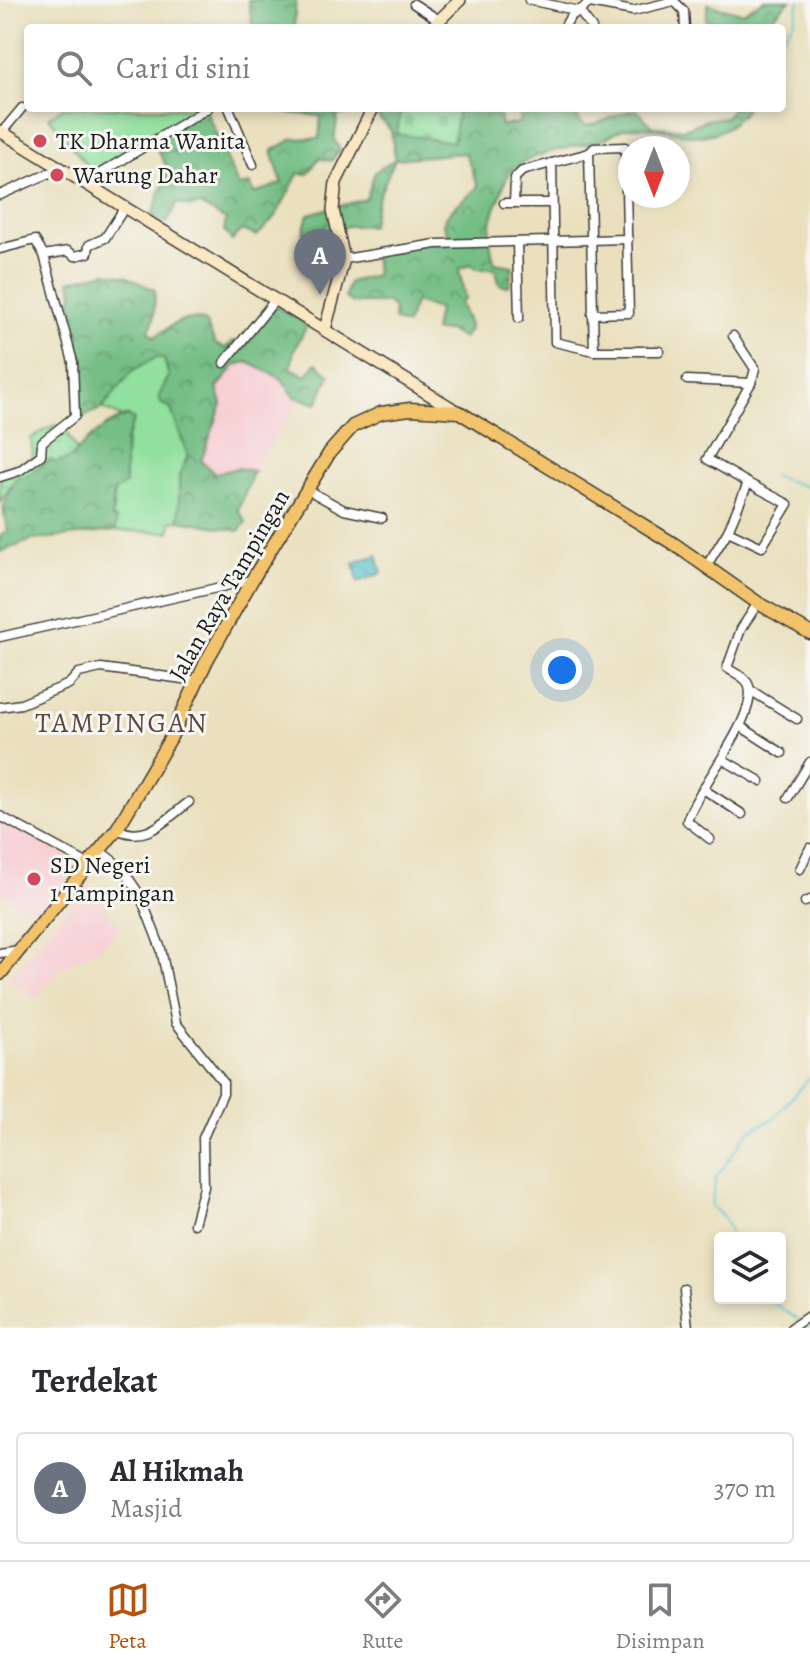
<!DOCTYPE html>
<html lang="id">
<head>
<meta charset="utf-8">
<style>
	:root { --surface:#fff; --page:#f2f2f3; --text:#2b2b33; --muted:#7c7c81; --line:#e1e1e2; --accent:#b45309 }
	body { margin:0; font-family:Alegreya,serif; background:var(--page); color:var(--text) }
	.controls { position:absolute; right:24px; bottom:24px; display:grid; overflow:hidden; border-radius:8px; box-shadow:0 4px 12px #0003 }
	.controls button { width:72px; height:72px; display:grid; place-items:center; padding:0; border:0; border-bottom:2px solid var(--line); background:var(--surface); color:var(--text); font:40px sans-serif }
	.compass { position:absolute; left:618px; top:136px; width:72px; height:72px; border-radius:50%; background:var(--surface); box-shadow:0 4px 12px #0003; rotate:180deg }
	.you { position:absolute; left:562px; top:670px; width:28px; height:28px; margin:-20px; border:6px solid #fff; border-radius:50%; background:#1a73e8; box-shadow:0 0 0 12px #1a73e833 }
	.badge { display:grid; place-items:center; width:52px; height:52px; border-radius:50%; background:var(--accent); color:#fff; font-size:26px; font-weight:700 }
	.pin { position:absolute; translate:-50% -66px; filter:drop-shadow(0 2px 4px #0008) }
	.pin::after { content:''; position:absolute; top:42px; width:28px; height:24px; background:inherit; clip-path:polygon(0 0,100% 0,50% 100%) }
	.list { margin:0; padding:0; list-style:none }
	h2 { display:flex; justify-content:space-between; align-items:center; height:104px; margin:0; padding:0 32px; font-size:34px }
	h2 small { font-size:26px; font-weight:400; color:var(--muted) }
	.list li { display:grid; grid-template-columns:52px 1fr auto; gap:24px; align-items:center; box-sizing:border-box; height:112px; margin:0 16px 16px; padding:0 16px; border:2px solid var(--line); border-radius:8px }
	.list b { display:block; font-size:30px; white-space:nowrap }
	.list p { margin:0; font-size:26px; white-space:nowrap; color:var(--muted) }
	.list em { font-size:26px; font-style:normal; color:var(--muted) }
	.icon { flex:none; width:44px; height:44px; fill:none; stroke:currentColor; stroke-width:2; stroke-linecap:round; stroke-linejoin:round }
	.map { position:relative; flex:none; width:810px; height:1328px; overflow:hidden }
	.search { position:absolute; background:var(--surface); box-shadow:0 4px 12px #0003; left:24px; right:24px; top:24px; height:88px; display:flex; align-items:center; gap:20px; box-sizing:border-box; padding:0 28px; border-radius:8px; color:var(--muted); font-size:30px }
	.sheet { height:232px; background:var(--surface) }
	nav { display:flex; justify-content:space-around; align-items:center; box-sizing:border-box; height:112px; border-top:2px solid var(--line); background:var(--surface); font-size:22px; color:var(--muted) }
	nav a { display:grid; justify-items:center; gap:4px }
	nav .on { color:var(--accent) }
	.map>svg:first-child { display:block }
	.built { fill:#f7cfd3 }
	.green { fill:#91e09e; stroke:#567e5d; stroke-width:2 }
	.forest { fill:url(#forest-crowns); stroke:#486d50; stroke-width:2 }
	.cemetery { fill:url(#cemetery-stones); stroke:#567e5d; stroke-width:2 }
	.park { fill:url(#park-dots); stroke:#567e5d; stroke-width:2 }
	.water { fill:url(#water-waves); stroke:#376e74; stroke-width:2 }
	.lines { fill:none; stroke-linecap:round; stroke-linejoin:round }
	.stream { stroke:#52c0cb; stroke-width:2 }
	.street-casing { stroke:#3b3934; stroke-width:11 }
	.secondary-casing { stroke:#3b3934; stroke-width:14 }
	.primary-casing { stroke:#3b3934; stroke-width:15 }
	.street { stroke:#fff; stroke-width:8 }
	.secondary { stroke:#fae7c3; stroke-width:11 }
	.primary { stroke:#f2c36a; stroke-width:12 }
	.poi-dot { fill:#d1495b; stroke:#f6f6f2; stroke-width:3 }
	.labels { text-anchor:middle; stroke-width:6; stroke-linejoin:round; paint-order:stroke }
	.poi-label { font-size:24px; fill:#1c1c1c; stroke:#f6f6f2; text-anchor:start }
	.street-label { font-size:24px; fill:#1c1c1c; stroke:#f6f6f2 }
	.quarter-label { font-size:28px; letter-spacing:2px; fill:#5e4742; stroke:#f6f6f2 }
</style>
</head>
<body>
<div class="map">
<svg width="810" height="1328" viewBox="0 0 810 1328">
	<defs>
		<pattern id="forest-crowns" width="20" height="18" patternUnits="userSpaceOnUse" patternTransform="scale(2)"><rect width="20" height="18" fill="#74be85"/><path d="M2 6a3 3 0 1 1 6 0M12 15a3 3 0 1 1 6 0" fill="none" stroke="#5e9a6c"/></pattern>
		<pattern id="cemetery-stones" width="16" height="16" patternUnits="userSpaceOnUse" patternTransform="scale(2)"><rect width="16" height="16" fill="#91e09e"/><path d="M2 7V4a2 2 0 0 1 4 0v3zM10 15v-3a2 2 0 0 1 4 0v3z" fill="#7cc088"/></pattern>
		<pattern id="park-dots" width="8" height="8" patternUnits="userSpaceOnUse" patternTransform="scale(2)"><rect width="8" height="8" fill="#91e09e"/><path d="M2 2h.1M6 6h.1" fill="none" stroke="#7cc088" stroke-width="1.8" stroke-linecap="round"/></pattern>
		<pattern id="water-waves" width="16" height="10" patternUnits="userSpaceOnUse" patternTransform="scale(2)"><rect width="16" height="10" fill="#52c0cb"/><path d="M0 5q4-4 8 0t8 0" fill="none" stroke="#47a4ae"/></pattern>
	</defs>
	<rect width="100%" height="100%" fill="#f6f6f2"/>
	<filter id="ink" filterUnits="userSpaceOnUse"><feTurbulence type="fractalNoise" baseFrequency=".0125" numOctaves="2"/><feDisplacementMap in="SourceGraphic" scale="16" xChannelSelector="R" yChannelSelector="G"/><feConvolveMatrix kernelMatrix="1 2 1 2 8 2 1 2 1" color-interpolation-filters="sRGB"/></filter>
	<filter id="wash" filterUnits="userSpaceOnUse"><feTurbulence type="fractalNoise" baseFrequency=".006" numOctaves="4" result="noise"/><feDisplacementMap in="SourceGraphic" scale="32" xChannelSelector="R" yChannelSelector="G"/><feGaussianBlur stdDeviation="1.8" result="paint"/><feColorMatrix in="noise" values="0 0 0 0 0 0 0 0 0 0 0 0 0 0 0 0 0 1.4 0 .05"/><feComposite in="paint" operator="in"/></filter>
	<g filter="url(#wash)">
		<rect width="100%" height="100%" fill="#eae0be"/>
		<g class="built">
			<polygon points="247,362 281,378 295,397 301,399 254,471 237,468 215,474 209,472 201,461 222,404 217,388 236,365"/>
			<polygon points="0,820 79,862 42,915 0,896"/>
			<polygon points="89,882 121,929 98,949 62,968 36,998 7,979"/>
		</g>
		<g class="green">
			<polygon points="63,108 203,108 93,173 49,117"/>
			<polygon points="157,357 164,359 169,376 161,403 171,409 188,456 179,476 179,520 171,521 170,532 116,531 116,520 112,518 114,492 125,456 128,416 122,418 102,408 132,371"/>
		</g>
		<g class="forest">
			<polygon points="248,0 296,0 294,28 253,28"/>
			<polygon points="764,0 790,0 762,28 741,28 706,20 708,4 742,13"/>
			<polygon points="205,108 238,186 250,184 254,194 282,183 272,151 293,139 319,138 321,116 281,112 278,108 353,108 348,114 338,115 334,139 340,150 331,161 319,158 308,174 298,174 276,216 257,236 241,230 232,241 224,230 226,220 200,205 190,207 177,203 167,223 152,216 168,169 151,139"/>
			<path d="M384 108H401L398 134 453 141 458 108H498L501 126 519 123 521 108H579L578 119 585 126C605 124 617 111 637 110L653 127 685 129 706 120 726 117 732 108H747C706 161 672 120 627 128 616 130 609 138 599 141 576 147 523 153 508 175 503 183 502 195 497 204 488 224 488 243 495 263L513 266 509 286 500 285 495 269H476L471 264 459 269 465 299 460 303 470 328 463 339 449 331H434L438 309 415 302 406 325 394 320V309L388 303H353L345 298 349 282 376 275 374 253 399 245 450 238 443 223C450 205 467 201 478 186L465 153 395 159 378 198 371 226H348L333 231 330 238 308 237 303 233 308 214 366 199 375 172 395 159 391 130 378 117Z"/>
			<path d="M106 272 126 276 155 290 154 319 149 331 155 337C169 326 188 312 206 323L215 344 225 348 234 341 245 347 275 306 308 324 294 350 291 368 306 376 316 363 330 375 317 404 295 397 281 378 247 362 236 365 217 388 222 404 201 461 215 474 237 468 254 471 238 510 246 522 239 531 179 520V476L188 456 171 409 161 403 159 396 169 376 164 359 157 357 132 371 102 408 81 418 74 352 79 331 70 327C66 307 78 299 70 281Z"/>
			<path d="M128 416 134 420 125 442V484L114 492 112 518 116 519V531L32 540 0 552V535L8 531C0 501 3 502 18 476H26L50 460 71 458C87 439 105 423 128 416Z"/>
		</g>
		<polygon class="cemetery" points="401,108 458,108 453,142 397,134"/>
		<polygon class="park" points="56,424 66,431 77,451 71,458 56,463 50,460 26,476 18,476 0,502 0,470 33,457 31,438"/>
		<polygon class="water" points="377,555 382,573 358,582 354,563"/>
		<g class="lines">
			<g class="stream">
				<polyline points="782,38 795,19 799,0"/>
				<polyline points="773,476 810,488"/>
				<polyline points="732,1238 725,1219 711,1206 716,1178 748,1132 774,1118 810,1077"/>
				<polyline points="766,1298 798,1320"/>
				<polyline points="803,1324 810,1325"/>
			</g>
		</g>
	</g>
	<g filter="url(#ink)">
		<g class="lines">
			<defs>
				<g id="street">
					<polyline points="529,0 579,11 592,1"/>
					<polyline points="590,3 633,11 674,1 684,11 685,28"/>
					<polyline points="414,4 439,20"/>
					<polyline points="564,28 570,17 579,11 592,28"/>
					<polyline points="229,108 253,165"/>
					<polyline points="2,132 22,108"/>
					<polyline points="589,153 594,351 659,351"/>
					<polyline points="552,163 555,342 594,351"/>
					<polyline points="86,182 208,108"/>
					<polyline points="0,195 61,168"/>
					<polyline points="504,203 552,203"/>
					<polyline points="514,203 515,178 522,171 589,153 594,148 625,147 629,313 592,314"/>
					<polyline points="517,242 519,318"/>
					<polyline points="0,249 35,240 44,255"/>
					<polyline points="344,259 436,244 628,239"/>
					<polyline points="733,336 755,369 751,383"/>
					<polyline points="224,363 275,300"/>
					<polyline points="687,380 751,383 707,459 748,483 728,531 707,565"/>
					<polyline points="0,477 19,471 41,455 42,442 75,416 73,362 44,255 68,251 75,256 88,253 89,245 105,238 125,207"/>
					<polyline points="308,490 344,510 382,518"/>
					<polyline points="728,531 762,547 788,504 748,483"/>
					<polyline points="0,637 252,580"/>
					<polyline points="750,690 797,719"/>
					<polyline points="0,707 21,704 69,684 79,673 101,668 198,681"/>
					<polyline points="740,726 782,753"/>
					<polyline points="722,759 760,781"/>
					<polyline points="703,789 742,814"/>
					<polyline points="788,798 810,762"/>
					<polyline points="0,816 90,865"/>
					<path d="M117 829C147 844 165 820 189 802"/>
					<path d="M710 839 687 821C694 791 765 710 747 682 742 675 734 673 727 668L741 629 758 603"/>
					<polyline points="100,851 121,867 140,895 161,949 176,1023 223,1082 223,1093 203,1138 204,1187 194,1224"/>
					<polyline points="800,869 810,848"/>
					<polyline points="805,902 810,900"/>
					<polyline points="0,953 19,950"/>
					<polyline points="684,1288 688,1328"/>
					<polyline points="791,1328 810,1315"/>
				</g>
				<g id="secondary">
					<polyline points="431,28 460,0"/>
					<polyline points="0,131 458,412"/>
					<polyline points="325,329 344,259 333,210 336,182 373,108"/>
				</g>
				<polyline id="primary" points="0,974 117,829 170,739 207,660 252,580 330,452 353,426 381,413 410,409 459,412 674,544 758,603 810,633"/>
			</defs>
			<use href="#street" class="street-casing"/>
			<use href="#secondary" class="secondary-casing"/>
			<use href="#primary" class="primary-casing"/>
			<use href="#street" class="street"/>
			<use href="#secondary" class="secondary"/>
			<use href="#primary" class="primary"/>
		</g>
	</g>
	<g class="poi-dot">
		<circle cx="40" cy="141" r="8"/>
		<circle cx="57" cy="175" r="8"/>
		<circle cx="34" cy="879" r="8"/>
	</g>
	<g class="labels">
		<g class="poi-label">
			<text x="56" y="149">TK Dharma Wanita</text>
			<text x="73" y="183">Warung Dahar</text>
			<text x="50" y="873">SD Negeri<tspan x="50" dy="28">1 Tampingan</tspan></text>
		</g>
		<g class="street-label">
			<text transform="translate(229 585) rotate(-60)" y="8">Jalan Raya Tampingan</text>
		</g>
		<g class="quarter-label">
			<text x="122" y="732">TAMPINGAN</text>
		</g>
	</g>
</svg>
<div class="controls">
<button><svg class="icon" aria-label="layers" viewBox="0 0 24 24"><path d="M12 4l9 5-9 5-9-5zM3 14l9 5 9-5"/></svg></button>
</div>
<svg class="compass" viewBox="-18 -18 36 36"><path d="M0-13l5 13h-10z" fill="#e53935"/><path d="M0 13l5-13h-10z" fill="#7c7c81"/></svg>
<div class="you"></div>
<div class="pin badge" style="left:320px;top:295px;background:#6b7280">A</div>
<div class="search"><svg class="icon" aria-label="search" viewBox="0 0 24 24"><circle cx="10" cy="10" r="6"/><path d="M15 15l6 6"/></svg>Cari di sini</div>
</div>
<section class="sheet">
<h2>Terdekat<small></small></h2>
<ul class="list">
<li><span class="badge" style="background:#6b7280">A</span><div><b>Al Hikmah</b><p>Masjid</p></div><em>370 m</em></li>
</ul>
</section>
<nav>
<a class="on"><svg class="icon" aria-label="map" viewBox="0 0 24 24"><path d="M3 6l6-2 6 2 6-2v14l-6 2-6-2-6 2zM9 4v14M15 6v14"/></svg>Peta</a>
<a><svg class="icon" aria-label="directions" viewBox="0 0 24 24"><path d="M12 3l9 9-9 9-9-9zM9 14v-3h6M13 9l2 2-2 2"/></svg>Rute</a>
<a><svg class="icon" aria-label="saved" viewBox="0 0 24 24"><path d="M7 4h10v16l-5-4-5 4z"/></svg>Disimpan</a>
</nav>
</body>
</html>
